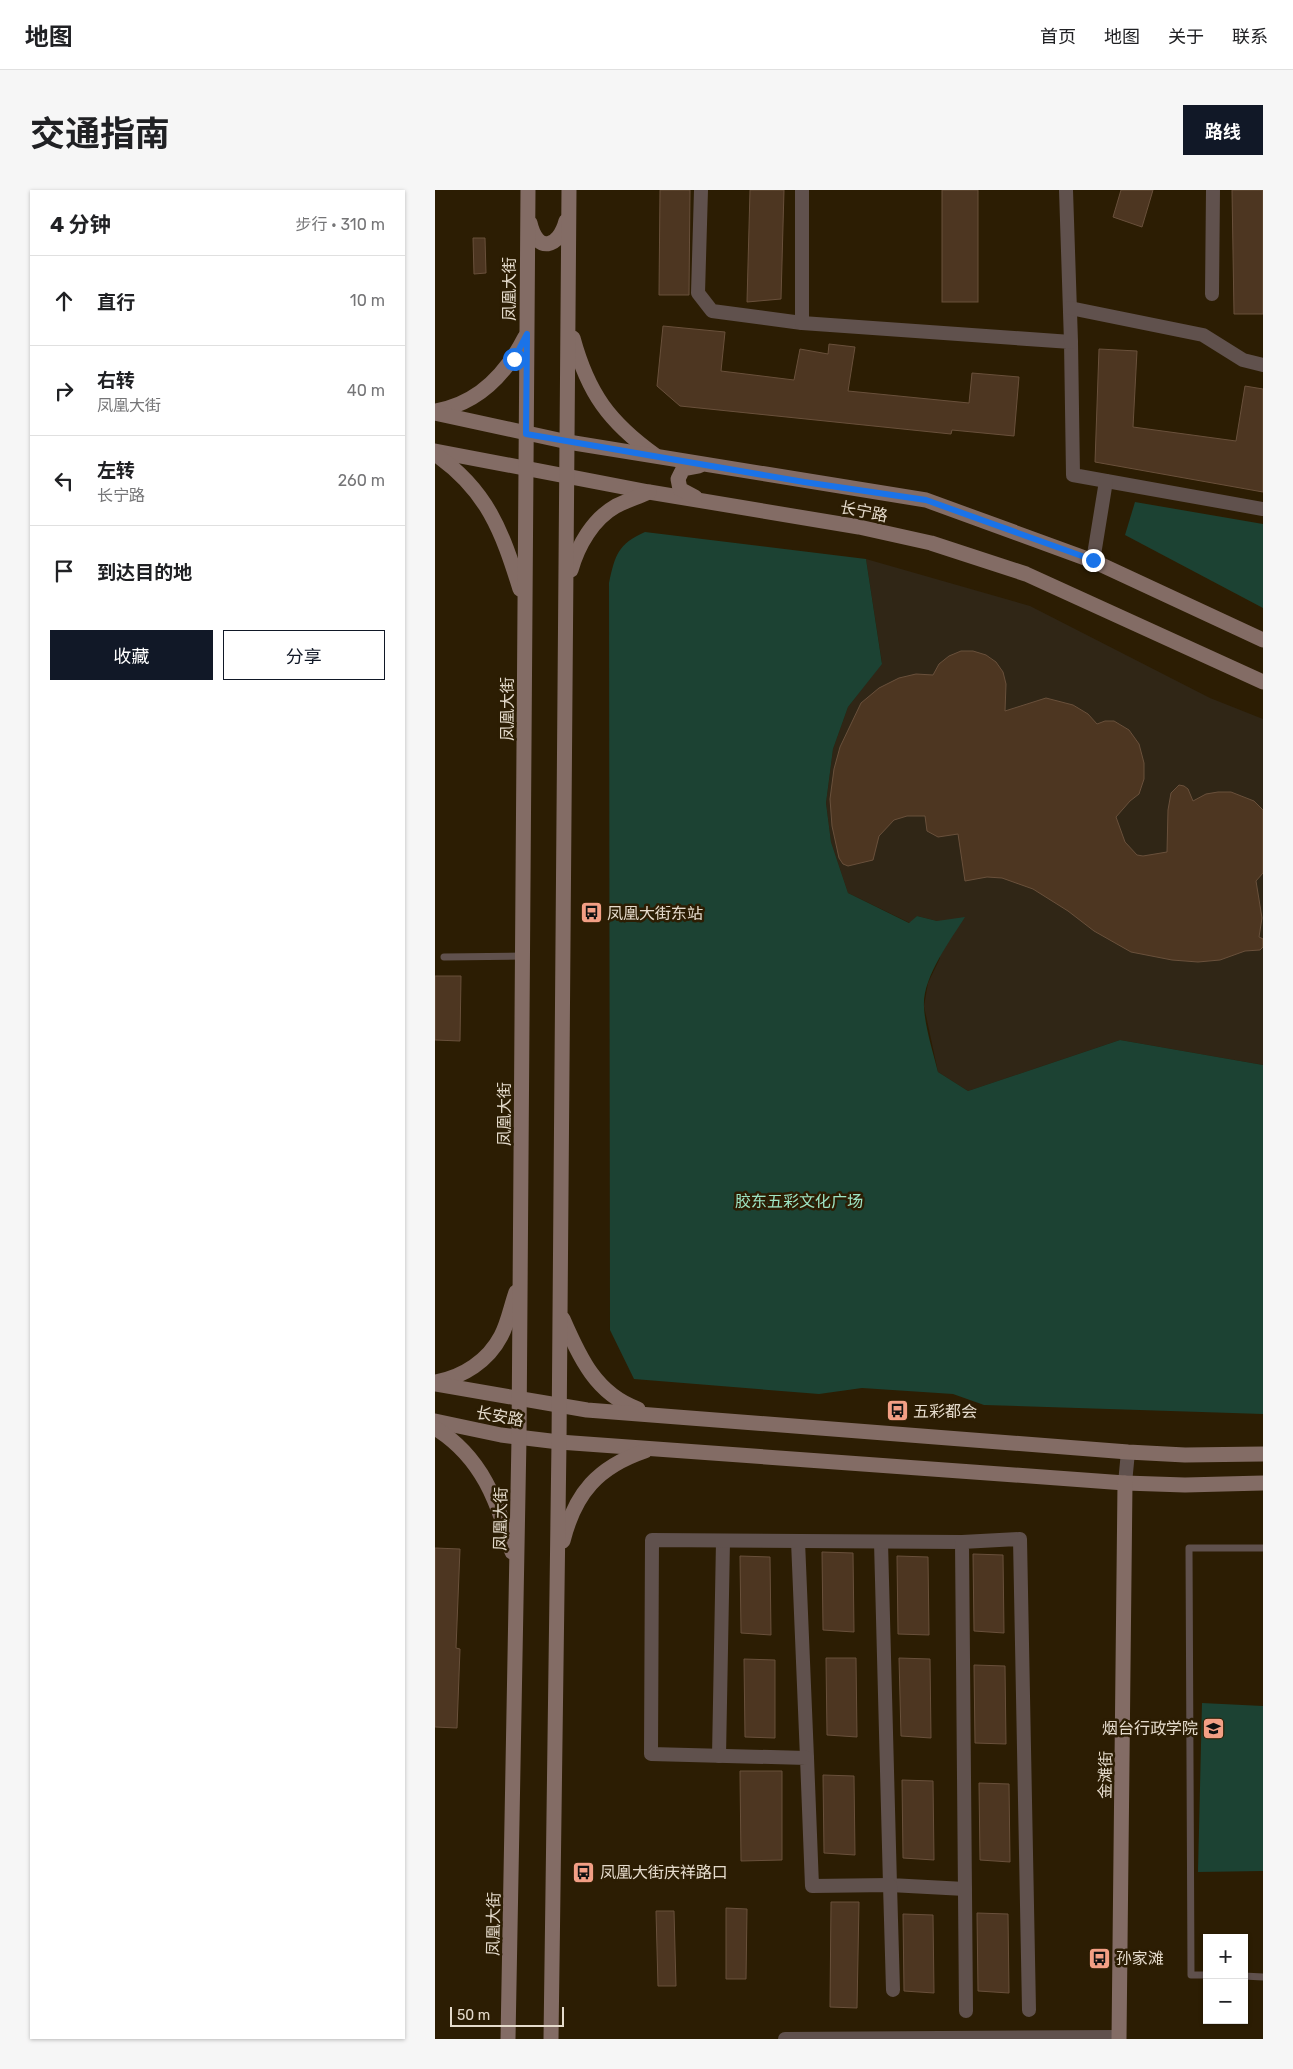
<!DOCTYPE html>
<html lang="zh">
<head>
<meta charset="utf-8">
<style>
	:root { --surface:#fff; --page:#f6f6f6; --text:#202124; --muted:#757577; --line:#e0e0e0; --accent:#111827 }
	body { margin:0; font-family:Rubik,"Noto Sans SC",sans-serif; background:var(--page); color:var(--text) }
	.controls { position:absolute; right:15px; bottom:15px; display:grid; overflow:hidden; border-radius:0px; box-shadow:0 1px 4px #0004 }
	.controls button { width:45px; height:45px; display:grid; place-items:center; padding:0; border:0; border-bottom:1px solid var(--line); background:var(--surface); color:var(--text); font:25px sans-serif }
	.scale { position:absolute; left:15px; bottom:12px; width:114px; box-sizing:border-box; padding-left:5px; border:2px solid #e5dbcc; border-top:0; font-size:14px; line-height:18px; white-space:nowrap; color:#e5dbcc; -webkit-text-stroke:4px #2c1d03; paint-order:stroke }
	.stop { position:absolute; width:15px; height:15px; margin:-11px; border:4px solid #1a73e8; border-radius:50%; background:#fff }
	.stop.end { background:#1a73e8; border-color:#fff; box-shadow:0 1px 5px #0008 }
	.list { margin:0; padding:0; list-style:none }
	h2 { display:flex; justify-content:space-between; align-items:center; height:65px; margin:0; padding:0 20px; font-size:21px }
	h2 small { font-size:16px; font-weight:400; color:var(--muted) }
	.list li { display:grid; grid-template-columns:32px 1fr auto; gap:15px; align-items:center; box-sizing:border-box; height:90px; padding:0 20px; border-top:1px solid var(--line) }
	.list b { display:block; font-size:19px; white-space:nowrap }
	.list p { margin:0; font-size:16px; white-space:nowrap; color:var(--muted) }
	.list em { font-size:16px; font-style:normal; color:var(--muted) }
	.actions { display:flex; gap:10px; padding:15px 20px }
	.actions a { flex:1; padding:11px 0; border:1px solid var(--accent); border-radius:0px; text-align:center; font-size:18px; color:var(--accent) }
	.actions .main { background:var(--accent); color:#fff }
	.icon { flex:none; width:28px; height:28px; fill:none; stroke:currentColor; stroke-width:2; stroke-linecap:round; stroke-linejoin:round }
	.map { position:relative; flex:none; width:828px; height:1849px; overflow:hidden; border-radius:0px }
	header { display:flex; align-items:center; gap:30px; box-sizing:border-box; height:70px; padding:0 25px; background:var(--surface); border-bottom:1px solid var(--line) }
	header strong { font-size:24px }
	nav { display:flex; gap:28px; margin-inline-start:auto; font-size:18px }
	.intro { display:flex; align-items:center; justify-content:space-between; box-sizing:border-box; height:120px; padding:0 30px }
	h1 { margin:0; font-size:35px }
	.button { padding:12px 22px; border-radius:0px; background:var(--accent); color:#fff; font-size:18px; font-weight:700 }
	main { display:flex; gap:30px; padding:0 30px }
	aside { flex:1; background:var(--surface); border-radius:0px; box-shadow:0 1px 4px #0004 }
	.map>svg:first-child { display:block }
	.commercial { fill:#302616 }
	.green { fill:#1c4233 }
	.building { fill:#4d3621; stroke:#69503b }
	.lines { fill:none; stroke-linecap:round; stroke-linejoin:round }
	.lane { stroke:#60514d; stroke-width:7 }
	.street { stroke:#60514d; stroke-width:14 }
	.secondary { stroke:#836c65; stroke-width:15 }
	.route { stroke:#1a73e8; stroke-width:6 }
	.labels { text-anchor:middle; stroke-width:5; stroke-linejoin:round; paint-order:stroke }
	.street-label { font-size:16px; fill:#e5dbcc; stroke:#2c1d03 }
	.poi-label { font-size:16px; fill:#e5dbcc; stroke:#2c1d03; text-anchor:start }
	.park-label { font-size:16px; fill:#9de4c4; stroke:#2c1d03 }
</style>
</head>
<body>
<header>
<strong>地图</strong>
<nav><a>首页</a><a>地图</a><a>关于</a><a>联系</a></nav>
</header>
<div class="intro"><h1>交通指南</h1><a class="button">路线</a></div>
<main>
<aside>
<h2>4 分钟<small>步行 · 310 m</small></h2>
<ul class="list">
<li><svg class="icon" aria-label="ahead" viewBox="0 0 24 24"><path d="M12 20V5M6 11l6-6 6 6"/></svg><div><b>直行</b></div><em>10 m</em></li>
<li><svg class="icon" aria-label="right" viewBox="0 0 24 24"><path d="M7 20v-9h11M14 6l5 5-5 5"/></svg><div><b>右转</b><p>凤凰大街</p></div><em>40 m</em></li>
<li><svg class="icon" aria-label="left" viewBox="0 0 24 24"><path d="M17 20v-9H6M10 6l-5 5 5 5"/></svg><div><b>左转</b><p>长宁路</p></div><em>260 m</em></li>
<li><svg class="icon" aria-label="arrive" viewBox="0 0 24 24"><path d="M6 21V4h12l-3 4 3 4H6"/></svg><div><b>到达目的地</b></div></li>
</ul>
<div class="actions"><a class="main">收藏</a><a>分享</a></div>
</aside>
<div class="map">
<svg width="828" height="1849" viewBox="0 0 828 1849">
	<rect width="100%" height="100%" fill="#2c1d03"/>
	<polygon class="commercial" points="431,369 595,416 775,508 828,529 828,875 685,850 533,901 503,882 489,816 493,793 505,768 502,731 482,726 475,733 413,703 396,652 391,613 398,559 413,517 447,473"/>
	<g class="green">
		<polygon points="700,312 828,334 828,418 690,345"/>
		<path d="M210 342 431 369 447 474 413 517 398 559 391 613 396 652 413 703 474 733 482 726 502 731 530 727C515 751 487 788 489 817 490 837 498 862 503 882L533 901 685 850 828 875V1224L549 1215 518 1204 427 1198 384 1204 199 1189 175 1140 174 393C180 365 183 354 210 342Z"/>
		<polygon points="767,1513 828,1516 828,1681 763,1682"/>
	</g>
	<g class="building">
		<polygon points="225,0 255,0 254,105 224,105"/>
		<polygon points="315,0 349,0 346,109 312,112"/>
		<rect x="507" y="0" width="36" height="112"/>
		<polygon points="686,0 718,0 707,37 678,27"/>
		<polygon points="797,0 828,0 828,124 799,124"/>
		<polygon points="38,48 50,48 51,83 39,84"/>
		<polygon points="228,136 290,142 286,181 359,190 365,159 393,164 394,154 420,157 413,201 534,213 537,183 584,187 579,246 517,240 516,244 245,216 222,196"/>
		<polygon points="664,159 702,161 698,237 801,251 810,196 828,199 828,302 660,272"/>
		<polygon points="526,461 538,461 551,465 561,472 568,482 571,494 570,521 611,508 638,515 653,524 662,534 670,531 679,531 694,540 704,554 709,573 709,589 704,604 695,611 681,627 690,652 702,665 708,666 732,662 733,620 736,603 744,595 749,596 753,599 758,611 771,604 783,602 796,602 819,611 828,620 828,683 821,691 827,728 824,747 828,749 828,757 825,760 810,761 785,770 763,772 737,770 696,762 659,741 633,721 598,699 567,688 552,687 530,691 523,644 503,647 492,641 490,626 472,626 459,630 444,646 438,670 413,676 408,674 404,668 397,636 395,609 399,579 405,557 426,513 444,498 464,488 481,484 498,485 504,474 514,466"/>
		<polygon points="0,786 26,786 25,851 0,850"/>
		<polygon points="0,1358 25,1359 21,1458 25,1459 22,1538 0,1537"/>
		<polygon points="387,1362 418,1363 419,1442 388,1440"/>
		<polygon points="538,1364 568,1365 569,1443 539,1441"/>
		<polygon points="305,1366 335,1367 336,1445 306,1443"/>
		<polygon points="462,1366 493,1367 494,1445 463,1444"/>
		<polygon points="391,1468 421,1468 422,1547 392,1545"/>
		<polygon points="464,1468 495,1469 496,1548 466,1546"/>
		<polygon points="309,1469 340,1470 340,1548 310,1547"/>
		<polygon points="539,1475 570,1476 571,1554 540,1553"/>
		<polygon points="305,1581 347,1581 347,1670 306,1671"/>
		<polygon points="388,1585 419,1586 420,1665 389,1663"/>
		<polygon points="467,1590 498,1591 499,1670 468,1668"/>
		<polygon points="544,1593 574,1594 575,1672 545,1670"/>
		<polygon points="396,1712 424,1712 422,1818 395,1817"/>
		<polygon points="291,1718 312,1719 311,1789 291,1789"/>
		<polygon points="221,1721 239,1721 241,1796 223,1796"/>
		<polygon points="542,1723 573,1724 574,1803 543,1801"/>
		<polygon points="468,1724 498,1725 499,1803 469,1801"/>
	</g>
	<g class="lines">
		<g class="lane">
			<polyline points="9,767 88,766"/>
			<polyline points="772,1785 756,1785 754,1358 828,1358"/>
			<polyline points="809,1786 828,1787"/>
		</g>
		<g class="street">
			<polyline points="266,0 263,103 277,121 367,133"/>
			<polyline points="367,0 367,133 636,152 638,285 828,319"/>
			<polyline points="631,0 636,152"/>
			<polyline points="777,104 778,0"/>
			<polyline points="635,118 768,145 808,170 828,175"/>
			<polyline points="658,371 671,291"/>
			<polyline points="690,1293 693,1262"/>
			<polyline points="363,1351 372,1568"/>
			<polyline points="446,1352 455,1695 530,1699"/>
			<polyline points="284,1566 288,1351"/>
			<polyline points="458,1800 455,1695 377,1696 372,1568 216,1564 217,1350 527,1352"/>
			<polyline points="531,1821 527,1352 585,1349 594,1820"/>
			<polyline points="350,1849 684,1847"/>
		</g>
		<g class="secondary">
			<path d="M95 33C102 64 124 58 131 31"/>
			<path d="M138 148C153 203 174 232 220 265"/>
			<path d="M0 221C43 214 71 184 90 147"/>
			<polyline points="0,223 133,252 491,310 658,371 828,450"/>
			<polyline points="0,261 214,302 424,337 496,353 591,384 828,492"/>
			<path d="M0 264C52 300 67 341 85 399"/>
			<polyline points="260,307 245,299 243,289 248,279 264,276"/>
			<path d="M136 380C143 355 158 329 181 316 191 311 203 307 214 302"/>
			<path d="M128 1129C145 1168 161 1204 203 1219"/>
			<path d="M1 1192C28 1187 53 1171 66 1146 73 1133 76 1116 81 1102"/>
			<polyline points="0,1194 152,1220 693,1262 750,1265 828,1264"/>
			<polyline points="0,1231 66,1245 124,1252 690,1293 750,1295 828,1293"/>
			<path d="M0 1238C47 1267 63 1312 77 1362"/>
			<path d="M128 1351C140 1303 163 1277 210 1261"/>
			<polyline points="73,1849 84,1248 93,0"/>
			<polyline points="116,1849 124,1252 134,0"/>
			<polyline points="684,1849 690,1293"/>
		</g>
	</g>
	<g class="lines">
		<polyline class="route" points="79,169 92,144 91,244 369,292 491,310 658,370"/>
	</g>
	<defs>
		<symbol id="bus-square" viewBox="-11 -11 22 22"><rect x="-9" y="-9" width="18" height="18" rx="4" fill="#f39f85" stroke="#2c1d03"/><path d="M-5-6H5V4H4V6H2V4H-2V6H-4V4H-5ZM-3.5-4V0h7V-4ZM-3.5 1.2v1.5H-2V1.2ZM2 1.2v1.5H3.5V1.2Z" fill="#111"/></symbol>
		<symbol id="university-square" viewBox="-11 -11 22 22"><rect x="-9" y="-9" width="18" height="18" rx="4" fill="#f39f85" stroke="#2c1d03"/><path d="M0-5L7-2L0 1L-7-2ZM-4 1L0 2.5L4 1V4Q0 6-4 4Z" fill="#111"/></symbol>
	</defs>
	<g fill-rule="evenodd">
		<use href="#bus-square" x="144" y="710" width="25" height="25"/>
		<use href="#bus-square" x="450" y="1208" width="25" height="25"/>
		<use href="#university-square" x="766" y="1526" width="25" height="25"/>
		<use href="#bus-square" x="136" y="1670" width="25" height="25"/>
		<use href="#bus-square" x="652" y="1756" width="25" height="25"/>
	</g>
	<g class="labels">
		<g class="street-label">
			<text transform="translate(74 99) rotate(-90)" y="6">凤凰大街</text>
			<text transform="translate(429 321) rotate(11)" y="6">长宁路</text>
			<text transform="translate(72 519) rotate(-90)" y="6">凤凰大街</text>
			<text transform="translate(69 924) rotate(-90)" y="6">凤凰大街</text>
			<text transform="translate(65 1226) rotate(10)" y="6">长安路</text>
			<text transform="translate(65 1329) rotate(-89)" y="6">凤凰大街</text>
			<text transform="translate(670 1585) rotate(-89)" y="6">金滩街</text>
			<text transform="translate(58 1734) rotate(-89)" y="6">凤凰大街</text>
		</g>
		<g class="poi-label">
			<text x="172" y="729">凤凰大街东站</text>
			<text x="478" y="1227">五彩都会</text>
			<text x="763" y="1544" text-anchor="end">烟台行政学院</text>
			<text x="165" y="1688">凤凰大街庆祥路口</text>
			<text x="681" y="1774">孙家滩</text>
		</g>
		<g class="park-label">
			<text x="364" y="1017">胶东五彩文化广场</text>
		</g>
	</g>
</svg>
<div class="controls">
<button>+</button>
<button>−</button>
</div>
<div class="scale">50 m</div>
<div class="stop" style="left:79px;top:169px"></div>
<div class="stop end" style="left:658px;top:370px"></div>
</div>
</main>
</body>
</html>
